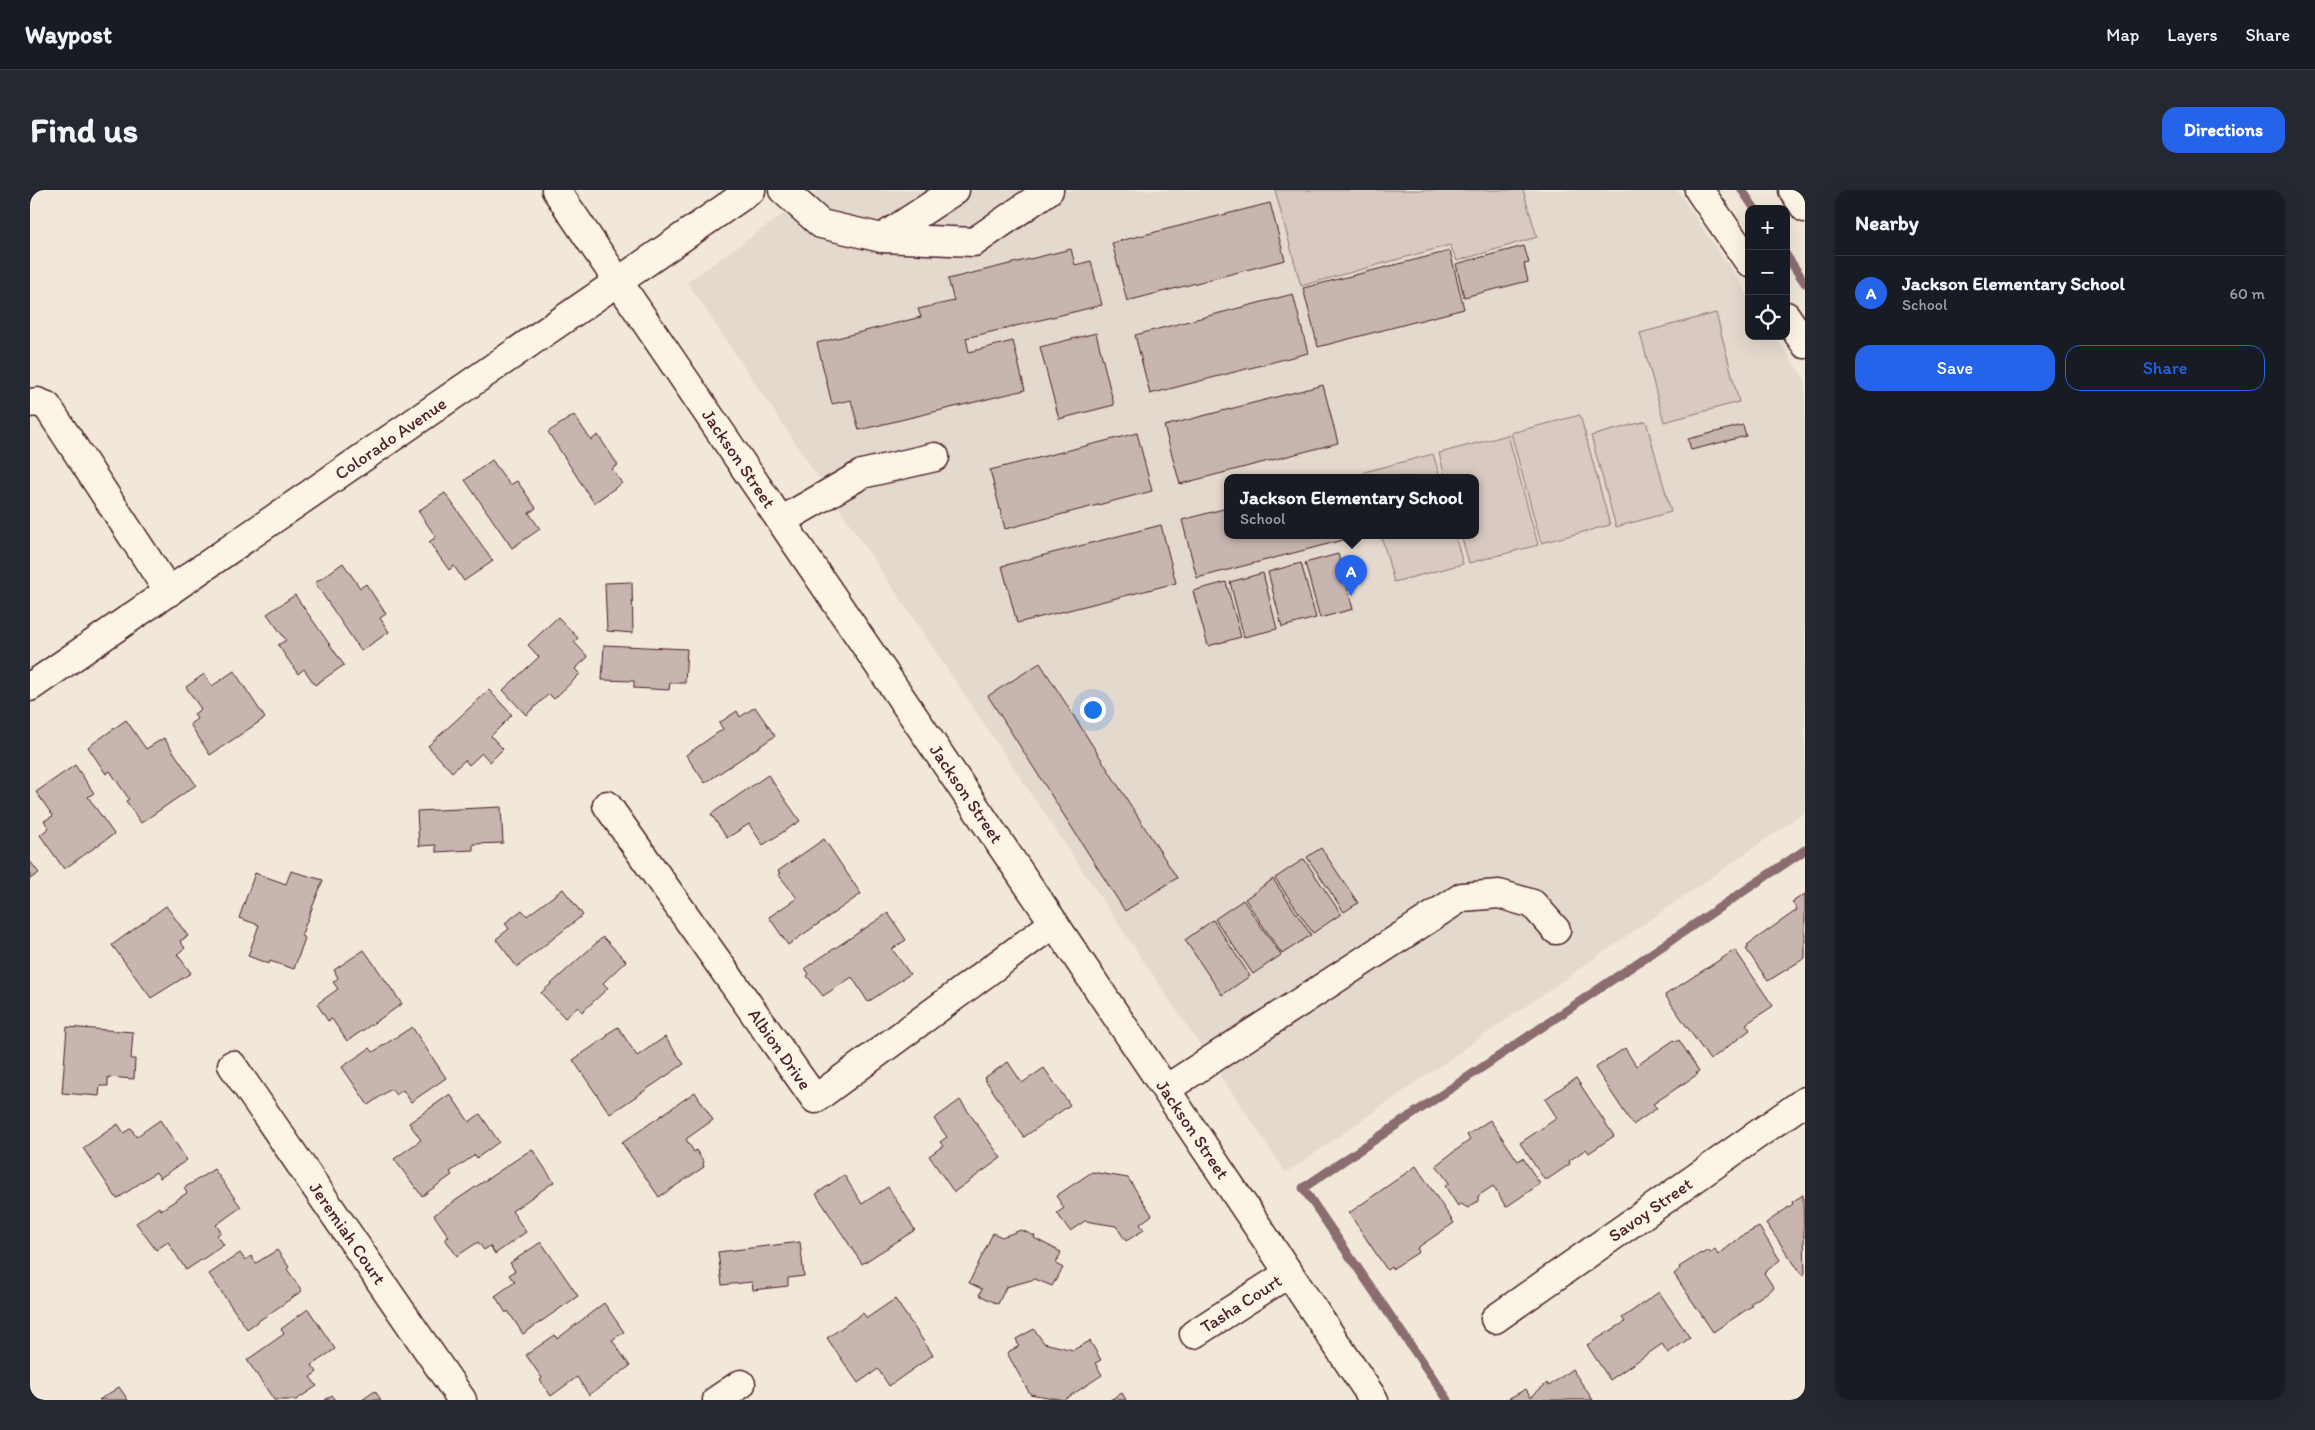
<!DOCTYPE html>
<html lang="en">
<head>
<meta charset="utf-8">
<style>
	:root { --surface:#171b24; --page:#242831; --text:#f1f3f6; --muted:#9ea1a6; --line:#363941; --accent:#2563eb }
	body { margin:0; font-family:Itim,sans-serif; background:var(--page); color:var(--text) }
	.controls { position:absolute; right:15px; top:15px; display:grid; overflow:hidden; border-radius:10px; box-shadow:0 5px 20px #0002 }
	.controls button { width:45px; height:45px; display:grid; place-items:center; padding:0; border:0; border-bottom:1px solid var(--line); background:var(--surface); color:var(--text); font:25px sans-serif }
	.you { position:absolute; left:1062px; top:519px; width:18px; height:18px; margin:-12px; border:4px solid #fff; border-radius:50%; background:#1a73e8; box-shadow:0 0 0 8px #1a73e833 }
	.badge { display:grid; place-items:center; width:32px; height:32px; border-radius:50%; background:var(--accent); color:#fff; font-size:16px; font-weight:700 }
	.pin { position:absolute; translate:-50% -41px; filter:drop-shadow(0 1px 2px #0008) }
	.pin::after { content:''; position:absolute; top:26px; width:18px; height:15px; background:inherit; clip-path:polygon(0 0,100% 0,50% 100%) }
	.popup { position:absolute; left:1194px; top:284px; width:255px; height:65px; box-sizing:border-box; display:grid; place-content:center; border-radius:10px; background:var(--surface); filter:drop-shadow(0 1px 4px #0005); font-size:16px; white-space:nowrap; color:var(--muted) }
	.popup b { font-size:19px; color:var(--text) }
	.popup::after { content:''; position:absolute; left:50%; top:100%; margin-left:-10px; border:10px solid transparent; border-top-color:var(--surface) }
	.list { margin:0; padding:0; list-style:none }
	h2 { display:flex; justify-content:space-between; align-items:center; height:65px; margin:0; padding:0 20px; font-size:21px }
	h2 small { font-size:16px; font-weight:400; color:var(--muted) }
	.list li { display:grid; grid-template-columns:32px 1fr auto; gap:15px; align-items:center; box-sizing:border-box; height:75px; padding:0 20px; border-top:1px solid var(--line) }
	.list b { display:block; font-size:19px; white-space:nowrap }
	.list p { margin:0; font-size:16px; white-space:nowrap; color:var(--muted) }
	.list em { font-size:16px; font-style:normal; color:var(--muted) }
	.actions { display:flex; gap:10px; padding:15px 20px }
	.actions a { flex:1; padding:11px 0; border:1px solid var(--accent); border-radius:15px; text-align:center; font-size:18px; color:var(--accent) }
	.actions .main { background:var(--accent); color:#fff }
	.icon { flex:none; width:28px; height:28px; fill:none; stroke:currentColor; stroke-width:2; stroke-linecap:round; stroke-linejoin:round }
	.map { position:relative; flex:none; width:1775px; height:1210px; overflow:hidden; border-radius:15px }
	header { display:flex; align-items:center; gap:30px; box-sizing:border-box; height:70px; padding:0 25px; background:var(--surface); border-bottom:1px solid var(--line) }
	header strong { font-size:24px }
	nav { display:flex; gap:28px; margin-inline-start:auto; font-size:18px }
	.intro { display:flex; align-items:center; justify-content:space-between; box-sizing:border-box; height:120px; padding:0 30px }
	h1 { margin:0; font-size:35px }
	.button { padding:12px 22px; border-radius:15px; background:var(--accent); color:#fff; font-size:18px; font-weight:700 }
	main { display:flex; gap:30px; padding:0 30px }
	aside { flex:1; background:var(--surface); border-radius:15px; box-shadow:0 5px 20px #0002 }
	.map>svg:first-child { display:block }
	.built { fill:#e4d9cd; fill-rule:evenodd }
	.green { fill:#d8cac0; stroke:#917476 }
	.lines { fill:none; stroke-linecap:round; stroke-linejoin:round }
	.stream { stroke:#8b6d6f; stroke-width:9 }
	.building { fill:#c7b6af; stroke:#4a1f2b }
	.minor-casing { stroke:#4a1f2b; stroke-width:31 }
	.major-casing { stroke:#4a1f2b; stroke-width:31 }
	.minor { stroke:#fcf5e5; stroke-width:28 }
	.major { stroke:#fcf5e5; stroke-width:28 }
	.labels { text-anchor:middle; stroke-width:5; stroke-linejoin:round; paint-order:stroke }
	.street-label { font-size:18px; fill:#4a1f2b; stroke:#fcf5e5 }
</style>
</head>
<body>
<header>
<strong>Waypost</strong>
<nav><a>Map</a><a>Layers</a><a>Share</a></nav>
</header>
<div class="intro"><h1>Find us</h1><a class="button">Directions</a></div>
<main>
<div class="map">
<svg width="1775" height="1210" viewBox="0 0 1775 1210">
	<rect width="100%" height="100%" fill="#f1e8da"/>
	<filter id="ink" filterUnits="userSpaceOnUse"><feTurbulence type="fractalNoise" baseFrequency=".02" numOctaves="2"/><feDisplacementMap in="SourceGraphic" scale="10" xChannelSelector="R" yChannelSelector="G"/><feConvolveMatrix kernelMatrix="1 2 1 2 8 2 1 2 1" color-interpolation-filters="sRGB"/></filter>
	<g filter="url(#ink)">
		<path class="built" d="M788 0H1647L1719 106V146H1746L1775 190V622L1256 983 657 92ZM1197 287H1445V345H1197Z"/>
		<g class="green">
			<polygon points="1245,0 1493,0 1507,47 1427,71 1420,55 1271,96"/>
			<polygon points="1686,123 1709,212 1634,232 1610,143"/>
			<polygon points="1550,225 1580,335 1511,353 1481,243"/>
			<polygon points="1616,231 1641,322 1586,337 1561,246"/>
			<polygon points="1478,245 1508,355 1439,373 1431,345 1445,345 1445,287 1415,287 1409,263"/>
			<polygon points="1403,264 1410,287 1336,287 1334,282"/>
			<polygon points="1351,345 1425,345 1433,374 1364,392"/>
		</g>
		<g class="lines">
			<g class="stream">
				<polyline points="1712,0 1725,19"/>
				<polyline points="1756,65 1775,93"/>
				<polyline points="1418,1210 1273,998 1775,660"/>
			</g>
		</g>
		<g class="building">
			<polygon points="1240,13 1255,70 1097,111 1082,53"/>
			<polygon points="1494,56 1499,73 1494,74 1498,91 1434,107 1426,74"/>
			<polygon points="1041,59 1045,75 1061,71 1072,115 936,148 939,162 983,151 995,200 829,240 821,210 802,214 787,153 891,127 888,119 924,111 918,89"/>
			<polygon points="1420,61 1434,119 1288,157 1273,98"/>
			<polygon points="1263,104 1278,163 1120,204 1105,145"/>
			<polygon points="1066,143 1084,215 1029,229 1010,157"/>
			<polygon points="1293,195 1308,253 1150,294 1134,236"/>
			<polygon points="544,225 561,250 568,245 588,275 582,279 592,293 564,313 518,242"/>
			<polygon points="1713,235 1716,246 1661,260 1658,249"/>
			<polygon points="1107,243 1122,301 975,339 960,280"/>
			<polygon points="462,270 480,295 487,291 506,318 499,323 510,339 482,358 435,290"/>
			<polygon points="415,303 463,371 434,391 424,376 419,380 399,352 406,347 388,321"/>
			<polygon points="1197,318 1197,345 1325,345 1325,347 1167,388 1152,330"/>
			<polygon points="1131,335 1146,393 987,433 972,376"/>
			<polygon points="1308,364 1323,419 1290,428 1275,373"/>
			<polygon points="313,373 330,398 336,394 356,424 350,428 359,442 331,461 285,393"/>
			<polygon points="1271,373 1286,428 1252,437 1238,382"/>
			<polygon points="1233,383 1247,439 1214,447 1200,392"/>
			<polygon points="602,392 603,443 577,441 575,393"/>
			<polygon points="1196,392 1211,447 1178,456 1163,401"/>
			<polygon points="265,405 314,475 285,495 274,479 268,484 248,455 256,450 237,424"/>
			<polygon points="528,427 548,448 544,452 558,467 545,479 550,484 524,509 519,504 496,525 473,500 509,467 498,455"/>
			<polygon points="574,455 657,459 655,493 640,493 639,500 604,498 604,491 572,490"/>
			<polygon points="1010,473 1147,688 1095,721 958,506"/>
			<polygon points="204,481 235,528 180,565 160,534 167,529 164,524 171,519 156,497 174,484 182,496"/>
			<polygon points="459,500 482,525 461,546 473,559 460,572 452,563 439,575 435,570 422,582 398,556"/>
			<polygon points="725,517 745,546 675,593 656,565 693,539 689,533 707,521 710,527"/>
			<polygon points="96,530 116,559 134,548 166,595 111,633 96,611 99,609 80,581 76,584 58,557"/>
			<polygon points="45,575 64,603 58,607 84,644 34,679 10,645 19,638 14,631 23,626 6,602"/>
			<polygon points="738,585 770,631 733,655 719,634 697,648 681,624"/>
			<polygon points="471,617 473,653 443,654 443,660 406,662 406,655 389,656 387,621"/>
			<polygon points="794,649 831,704 758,755 739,727 767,708 748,684 750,683 748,681"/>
			<polygon points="1291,658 1328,713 1314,722 1277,667"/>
			<polygon points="1274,669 1311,724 1283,743 1245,688"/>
			<polygon points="0,671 9,683 0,689"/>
			<polygon points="261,681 293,690 271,746 275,748 264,779 240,771 239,774 218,766 229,735 209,728 225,683 256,694"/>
			<polygon points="1243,689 1281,745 1252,764 1215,709"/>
			<polygon points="533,699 553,725 487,777 466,749 479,739 475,733 492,720 497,726"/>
			<polygon points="1775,704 1775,768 1738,791 1716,759 1719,757 1717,755 1767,720 1762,712"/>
			<polygon points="1213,710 1251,765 1223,784 1185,729"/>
			<polygon points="136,716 158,746 150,751 155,758 147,764 161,783 121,808 82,755"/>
			<polygon points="858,723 876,750 862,759 880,784 838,812 822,787 793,806 777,786 779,784 775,778"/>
			<polygon points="1183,730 1220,786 1192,805 1155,750"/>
			<polygon points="573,747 596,771 573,793 578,798 552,822 548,817 535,828 511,803"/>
			<polygon points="334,760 372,814 317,851 302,829 298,831 287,814 308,799 303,792 308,788 304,780"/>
			<polygon points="1705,760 1743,816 1716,834 1720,840 1680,870 1635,805"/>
			<polygon points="37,837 103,842 101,869 105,869 104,889 78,887 78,896 70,896 69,906 32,903"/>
			<polygon points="382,837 416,888 381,912 373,900 366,905 361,899 338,915 312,877 340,858 343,862"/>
			<polygon points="588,837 607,866 635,847 654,874 580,924 543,870 578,846 577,844"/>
			<polygon points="1644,850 1646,852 1649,850 1669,881 1666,883 1668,884 1623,914 1627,918 1603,935 1565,878 1595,858 1606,876"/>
			<polygon points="978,872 992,893 1014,878 1040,915 994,947 954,888"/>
			<polygon points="1546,888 1584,946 1559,963 1556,959 1539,971 1540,974 1518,989 1514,989 1490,953 1527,928 1515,909"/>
			<polygon points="665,902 683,930 656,949 664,962 666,960 674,972 673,974 674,977 629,1007 592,953"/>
			<polygon points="420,904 439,932 450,924 469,952 447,968 445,965 420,982 422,985 392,1006 364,969 391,950 379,933"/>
			<polygon points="930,910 971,968 924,1002 899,966 913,956 910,952 917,947 904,929"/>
			<polygon points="130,930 157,970 130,988 126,982 87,1009 53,958 88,934 94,943 101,938 106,947"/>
			<polygon points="1460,930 1488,971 1493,968 1510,994 1476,1017 1463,996 1448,1006 1448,1011 1438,1018 1431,1014 1428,1016 1415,996 1419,993 1406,975 1440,950 1437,945"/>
			<polygon points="502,959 524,992 482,1021 496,1042 465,1064 460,1056 454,1060 448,1052 427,1066 415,1049 419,1047 404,1025"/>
			<polygon points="1386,976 1424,1033 1387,1058 1389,1062 1362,1079 1361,1077 1357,1080 1319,1023"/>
			<polygon points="184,979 211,1017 186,1035 191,1042 187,1045 194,1055 156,1080 138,1052 126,1060 106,1033 129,1017 131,1020 157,1003 154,998"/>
			<polygon points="1062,982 1098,988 1122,1025 1110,1034 1114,1040 1096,1051 1086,1036 1055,1031 1040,1041 1027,1023 1034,1018 1026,1006"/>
			<polygon points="814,985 832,1014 858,997 885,1040 832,1074 786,1004"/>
			<polygon points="1773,1005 1775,1083 1772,1085 1736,1033 1763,1014 1762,1012"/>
			<polygon points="1729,1037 1750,1070 1734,1083 1744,1098 1720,1114 1722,1116 1683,1142 1644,1084 1650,1079 1649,1077 1671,1063 1672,1064 1678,1060 1680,1063 1685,1059 1688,1065 1712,1046"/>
			<polygon points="991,1040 1005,1046 1004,1048 1031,1062 1026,1074 1033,1078 1022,1096 1005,1089 976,1097 968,1114 949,1105 952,1099 939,1093 963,1043 972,1047"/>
			<polygon points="511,1052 548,1106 493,1144 478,1121 476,1123 465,1106 485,1092 479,1085 485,1081 480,1073"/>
			<polygon points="770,1052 774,1086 758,1088 758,1096 723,1100 722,1092 692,1095 688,1062"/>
			<polygon points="247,1060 259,1077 257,1079 272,1101 217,1139 179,1084 210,1063 215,1070 221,1066 226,1073"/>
			<polygon points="1629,1102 1660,1148 1638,1163 1632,1154 1580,1190 1557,1155 1595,1132 1592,1128"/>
			<polygon points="865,1109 903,1165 859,1196 848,1179 828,1193 797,1148 833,1123 837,1128"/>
			<polygon points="574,1113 594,1142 582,1150 600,1176 559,1205 547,1187 521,1206 510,1190 512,1188 496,1165 525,1145 527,1149"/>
			<polygon points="278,1119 305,1159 282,1175 287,1182 280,1187 287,1196 266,1210 244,1210 217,1170 254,1144 251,1139"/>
			<polygon points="1004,1139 1014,1153 1043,1160 1060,1151 1071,1170 1065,1173 1072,1185 1034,1210 1000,1204 977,1163 989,1156 986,1149"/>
			<polygon points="1542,1179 1563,1210 1476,1210 1496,1199 1501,1207 1517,1193 1519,1196"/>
			<polygon points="89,1197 98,1210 69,1210"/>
			<polygon points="345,1201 351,1210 332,1210"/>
			<polygon points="1092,1203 1096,1210 1080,1210"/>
			<polygon points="302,1205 306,1210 295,1210"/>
		</g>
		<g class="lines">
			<defs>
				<g id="minor">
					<polyline points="753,0 791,34 852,48 925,0"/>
					<polyline points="1669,0 1719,72"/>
					<polyline points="1763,0 1775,18"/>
					<polyline points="852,48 944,52 1019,0"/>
					<polyline points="1756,126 1775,154"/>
					<polyline points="0,213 7,212 17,216 139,402"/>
					<polyline points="751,331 832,284 905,267"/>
					<path id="s1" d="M0 497 721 0"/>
					<path id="s2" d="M577 615 785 909 1024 733"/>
					<path id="s3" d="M202 875 432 1210"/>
					<polyline points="1136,899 1432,707 1469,704 1503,714 1526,740"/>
					<path id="s4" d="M1465 1129 1775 911"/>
					<path id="s5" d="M1164 1144 1259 1083"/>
					<polyline points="687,1210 711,1194"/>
				</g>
				<g id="major">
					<path id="s6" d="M526 0 1024 733 1344 1210"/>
				</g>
			</defs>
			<use href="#minor" class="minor-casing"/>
			<use href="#major" class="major-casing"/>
			<use href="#minor" class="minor"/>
			<use href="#major" class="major"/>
		</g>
	</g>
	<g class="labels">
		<g class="street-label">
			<text dy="6" stroke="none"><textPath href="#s1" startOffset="438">Colorado Avenue</textPath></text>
			<text dy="6" stroke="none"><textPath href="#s6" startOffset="325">Jackson Street</textPath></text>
			<text dy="6" stroke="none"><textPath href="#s6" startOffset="730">Jackson Street</textPath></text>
			<text dy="6" stroke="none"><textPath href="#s2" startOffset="299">Albion Drive</textPath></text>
			<text dy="6" stroke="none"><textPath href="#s6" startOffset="1135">Jackson Street</textPath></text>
			<text dy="6" stroke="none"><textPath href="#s4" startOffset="190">Savoy Street</textPath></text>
			<text dy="6" stroke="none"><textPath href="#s3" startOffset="204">Jeremiah Court</textPath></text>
			<text dy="6" stroke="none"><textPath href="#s5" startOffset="56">Tasha Court</textPath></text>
		</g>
	</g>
</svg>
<div class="controls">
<button>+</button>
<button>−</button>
<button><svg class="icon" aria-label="locate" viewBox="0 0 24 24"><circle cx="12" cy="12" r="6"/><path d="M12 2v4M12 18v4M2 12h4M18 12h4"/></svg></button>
</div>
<div class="you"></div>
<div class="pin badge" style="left:1321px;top:406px">A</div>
<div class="popup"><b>Jackson Elementary School</b>School</div>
</div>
<aside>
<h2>Nearby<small></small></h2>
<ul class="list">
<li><span class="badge">A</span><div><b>Jackson Elementary School</b><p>School</p></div><em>60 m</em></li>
</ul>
<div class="actions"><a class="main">Save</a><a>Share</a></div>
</aside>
</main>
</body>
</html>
